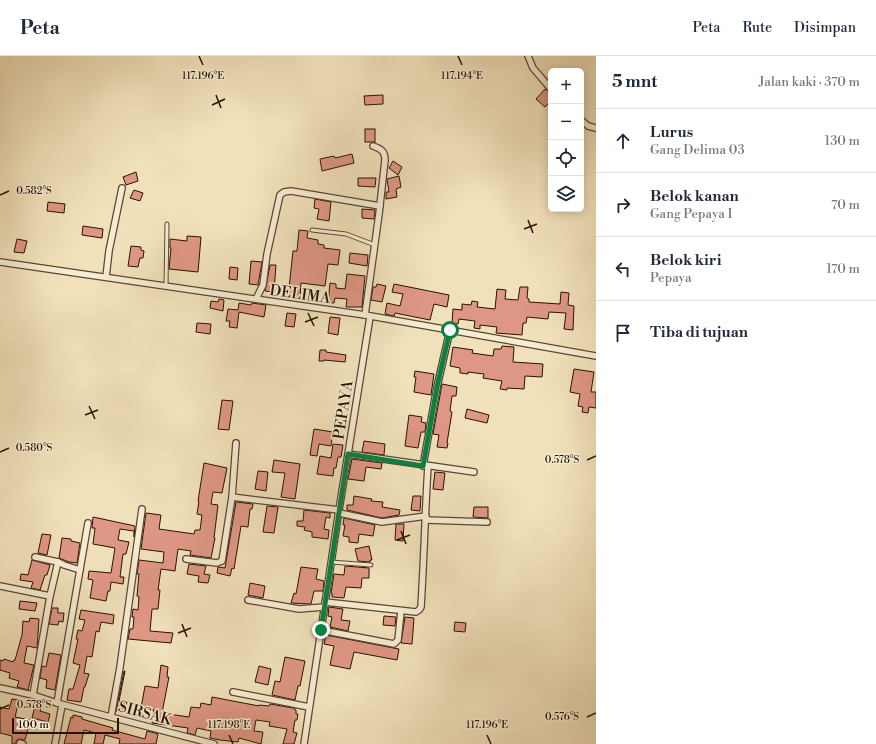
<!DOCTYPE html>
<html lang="id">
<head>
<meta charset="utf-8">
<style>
	:root { --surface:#fff; --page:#f6f6f7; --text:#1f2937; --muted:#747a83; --line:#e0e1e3 }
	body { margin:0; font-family:"Libre Bodoni",serif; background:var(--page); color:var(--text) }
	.controls { position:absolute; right:12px; top:12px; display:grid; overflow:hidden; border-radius:6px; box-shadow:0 2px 10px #0003 }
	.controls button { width:36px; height:36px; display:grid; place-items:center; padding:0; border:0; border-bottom:1px solid var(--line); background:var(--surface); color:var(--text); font:20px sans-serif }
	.scale { position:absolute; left:12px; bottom:10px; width:107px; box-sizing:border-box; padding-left:4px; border:2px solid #291200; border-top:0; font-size:11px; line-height:14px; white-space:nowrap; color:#291200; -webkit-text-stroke:3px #f6ecd3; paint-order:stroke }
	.stop { position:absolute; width:12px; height:12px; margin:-9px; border:3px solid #0b8043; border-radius:50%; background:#fff }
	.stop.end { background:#0b8043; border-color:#fff; box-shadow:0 1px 4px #0008 }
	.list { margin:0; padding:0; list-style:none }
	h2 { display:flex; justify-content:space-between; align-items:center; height:52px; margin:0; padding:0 16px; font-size:17px }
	h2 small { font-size:13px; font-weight:400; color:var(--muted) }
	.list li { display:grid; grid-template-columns:26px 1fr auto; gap:12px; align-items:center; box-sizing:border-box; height:64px; padding:0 16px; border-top:1px solid var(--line) }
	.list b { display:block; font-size:15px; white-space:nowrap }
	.list p { margin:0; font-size:13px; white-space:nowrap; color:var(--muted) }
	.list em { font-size:13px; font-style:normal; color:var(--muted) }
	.icon { flex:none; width:22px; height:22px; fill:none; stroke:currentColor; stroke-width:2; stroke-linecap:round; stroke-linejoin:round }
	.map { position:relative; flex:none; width:596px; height:688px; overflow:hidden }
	header { display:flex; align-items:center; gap:24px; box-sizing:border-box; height:56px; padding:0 20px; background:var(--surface); border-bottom:1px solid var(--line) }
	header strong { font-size:19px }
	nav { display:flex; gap:22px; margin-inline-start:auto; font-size:14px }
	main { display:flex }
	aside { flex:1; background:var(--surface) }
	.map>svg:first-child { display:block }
	.building { fill:#df9785; stroke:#291200 }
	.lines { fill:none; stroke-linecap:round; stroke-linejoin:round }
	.lane-casing { stroke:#5b462f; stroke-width:5 }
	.street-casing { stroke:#5b462f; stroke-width:8 }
	.lane { stroke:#f6ecd3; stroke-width:3 }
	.street { stroke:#f6ecd3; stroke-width:5.5 }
	.route { stroke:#0b8043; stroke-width:5 }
	.ticks { fill:none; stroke:#291200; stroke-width:1.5 }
	.labels { text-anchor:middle; stroke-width:3; stroke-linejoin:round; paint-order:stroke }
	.street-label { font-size:15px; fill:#291200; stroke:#f6ecd3 }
	.ticks-label { font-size:10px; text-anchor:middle; fill:#291200; stroke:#f6ecd3; stroke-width:3; stroke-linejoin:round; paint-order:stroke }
</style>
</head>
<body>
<header>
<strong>Peta</strong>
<nav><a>Peta</a><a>Rute</a><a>Disimpan</a></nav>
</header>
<main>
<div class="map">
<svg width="596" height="688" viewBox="0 0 596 688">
	<rect width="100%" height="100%" fill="#f1e1bb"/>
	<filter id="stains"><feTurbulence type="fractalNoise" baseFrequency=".005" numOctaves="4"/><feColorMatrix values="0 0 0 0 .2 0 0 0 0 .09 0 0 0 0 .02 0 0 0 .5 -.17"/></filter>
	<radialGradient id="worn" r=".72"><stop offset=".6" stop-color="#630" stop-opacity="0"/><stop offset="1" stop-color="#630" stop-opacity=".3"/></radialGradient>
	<g class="building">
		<polygon points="545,33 551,37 551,45 545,51 536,43"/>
		<polygon points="383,39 383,48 365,49 364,40"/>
		<rect x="365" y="73" width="10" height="13"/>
		<polygon points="352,98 354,107 322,115 320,103 334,100 335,102"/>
		<polygon points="393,105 402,111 398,119 389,112"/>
		<polygon points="136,116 138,125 126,129 123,121"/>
		<polygon points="399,120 401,131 396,133 397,141 386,143 386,136 389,136 387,123"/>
		<polygon points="358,122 376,122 375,131 358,130"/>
		<polygon points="134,134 143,137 140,145 130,142"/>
		<polygon points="315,143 331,146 329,165 317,163 319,153 314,152"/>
		<polygon points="48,146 65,148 64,157 47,155"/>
		<polygon points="362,153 375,154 374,163 362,162"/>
		<polygon points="83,170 103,173 102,182 82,179"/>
		<polygon points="299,174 308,175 307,182 318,184 318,188 324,189 324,192 340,194 338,209 328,208 325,230 301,227 300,243 288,242 293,195 297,195"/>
		<polygon points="187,180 201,181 198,216 169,213 171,192 170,192 170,183 187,185"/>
		<polygon points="17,183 27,185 24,197 14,196"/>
		<polygon points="131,190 141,191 141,194 144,195 143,202 140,202 138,211 128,210"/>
		<polygon points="350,197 368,199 367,210 349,207"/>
		<polygon points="251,205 262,206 258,229 249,228"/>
		<polygon points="270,209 276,209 274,236 265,235"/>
		<polygon points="230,211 238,212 237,224 229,223"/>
		<polygon points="347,218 365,220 362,251 346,251 347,243 335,242 334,247 328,247 330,227 336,228 336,232 345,233"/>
		<polygon points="377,228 386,230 382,246 371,244 373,231 376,231"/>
		<polygon points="394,228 449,239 447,251 434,248 430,264 395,257 394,260 385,258 387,247 400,250 403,238 392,236"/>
		<polygon points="520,231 528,231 527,242 529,243 529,246 560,248 561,236 569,237 568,249 574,250 573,274 564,273 566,257 549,256 548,263 527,261 526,267 523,267 522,279 496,277 497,271 480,269 480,273 474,272 475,265 459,263 458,268 452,267 453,253 462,254 462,248 471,249 472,245 478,246 477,251 495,253 497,233 506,234 505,243 518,244"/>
		<polygon points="219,243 224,244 223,255 210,252 211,245 218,246"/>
		<polygon points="239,247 251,249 252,247 266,249 264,261 239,256 237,272 229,271 230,265 226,265 228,253 238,254"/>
		<polygon points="287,257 296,258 294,271 285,270"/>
		<polygon points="330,261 340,262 338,279 328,277"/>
		<polygon points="197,267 211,268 210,278 196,276"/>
		<polygon points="502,290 514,291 513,306 543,308 542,321 525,320 524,333 507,332 507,334 500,333 502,325 483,322 484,318 468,316 468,318 460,317 460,312 450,310 453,291 473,294 472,297 493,300 494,293 501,293"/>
		<polygon points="320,294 326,294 326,296 346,299 345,306 324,304 324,305 319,305"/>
		<polygon points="574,313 594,316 591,336 596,336 596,352 589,351 588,357 582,356 583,351 578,350 580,338 570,336"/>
		<polygon points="415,315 434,318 431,339 414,336 416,321 414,321"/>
		<polygon points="442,328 457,331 456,340 452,340 450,355 452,356 447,387 448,387 447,392 437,391 439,379 433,378"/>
		<polygon points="222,344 233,345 229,374 218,373"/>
		<polygon points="467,353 489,359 487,367 465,362"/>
		<polygon points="409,359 422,361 421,366 426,367 425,376 421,376 418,392 405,390"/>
		<polygon points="314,373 333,376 331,390 319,388 317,400 310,399"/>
		<polygon points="364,385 385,388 384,399 362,396"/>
		<polygon points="333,388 343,389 341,401 338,401 336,412 334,412 333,420 317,418 320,400 331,402"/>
		<polygon points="352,403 382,407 381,413 366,411 364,425 348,423"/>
		<polygon points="274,404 300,408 295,443 281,441 285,417 272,416"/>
		<polygon points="204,407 227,412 222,437 213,436 211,448 218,449 214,482 215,482 211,502 190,499 191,495 178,493 175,515 161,513 158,534 160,534 158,553 152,553 150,575 173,577 171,587 128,583 130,573 133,573 134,561 132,561 133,553 138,554 139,541 137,540 139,518 137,518 139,504 163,507 164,496 141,493 146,457 161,459 159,473 194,478 195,474 200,474 202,459 197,458 199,445 198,445"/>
		<polygon points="258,415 268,416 266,435 255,433"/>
		<polygon points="435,416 445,417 443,434 433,433"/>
		<polygon points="354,440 372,443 371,445 383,446 382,451 400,454 399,459 382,462 347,454 347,449 353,449"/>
		<polygon points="413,440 421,440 420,455 411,454"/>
		<polygon points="236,446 253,448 252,453 250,453 248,471 241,470 234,513 232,512 230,520 217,517 218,511 225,512"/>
		<polygon points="267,450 278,451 274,477 263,476"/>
		<polygon points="474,451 488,451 488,462 473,461"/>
		<polygon points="304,454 330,457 330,462 326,461 324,473 329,474 328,483 312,481 312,476 304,474 305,471 297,470 297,465 303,465"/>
		<polygon points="93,461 135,470 134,481 134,475 120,473 118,484 129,486 126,498 123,498 120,521 124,521 123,528 111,526 110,535 108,535 106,545 90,542 93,524 88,523 89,515 111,517 115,492 93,488 95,472 92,472"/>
		<polygon points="344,462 375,469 373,480 359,478 358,487 349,486 349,481 343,480 345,469 343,469"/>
		<polygon points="396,468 404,468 403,485 395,484"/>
		<polygon points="42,478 51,479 47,499 38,497"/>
		<polygon points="62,482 71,483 71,485 80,487 77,507 69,506 59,502"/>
		<polygon points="369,490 372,504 370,504 370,506 358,505 355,493"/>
		<polygon points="32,504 50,509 47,519 45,519 40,534 31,532 33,526 20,524 21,518 28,519"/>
		<polygon points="189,508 206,510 204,518 210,519 208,527 198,526 199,520 187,518"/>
		<polygon points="345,510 369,512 369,522 362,522 361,532 346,531 344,542 332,541 332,537 331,537 334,518 344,519"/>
		<polygon points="301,511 318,513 316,523 324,525 323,535 314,535 311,548 291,547 294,537 296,538"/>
		<polygon points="250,527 265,530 263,542 248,539"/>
		<polygon points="20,545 37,547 35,555 19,553"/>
		<polygon points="329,551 343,553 341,564 350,565 348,575 330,571 332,561 328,560"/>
		<polygon points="52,552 58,552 58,557 64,557 63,566 59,565 58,569 49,568"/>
		<polygon points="81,554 114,559 113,568 101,566 99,576 96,575 92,601 87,600 84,617 89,618 85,631 84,631 81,646 67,644 69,633 73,633 80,609 73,607 78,583 76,583 78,574 82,575 85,564 79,563"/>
		<polygon points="384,560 396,561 395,570 383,569"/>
		<polygon points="405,561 414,562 412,588 401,587"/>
		<polygon points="30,562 39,563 37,592 27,590 24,607 34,609 28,634 17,631 19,625 9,622 10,617 0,614 0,604 3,605 4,603 13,606 14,604 15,604 22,579 23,565 29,566"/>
		<polygon points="455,566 466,567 465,576 454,575"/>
		<polygon points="326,579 399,593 397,604 354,596 350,613 330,609 334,590 324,588"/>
		<polygon points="49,597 61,599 55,634 46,632 47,624 40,622 42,610 46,611"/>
		<polygon points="285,601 305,605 300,630 298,630 295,644 272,639 275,625 280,626"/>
		<polygon points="161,609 168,611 167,621 169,621 162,657 189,661 191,651 200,652 201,647 211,649 212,641 259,650 259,649 269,650 270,648 293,652 296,654 296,658 298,658 297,664 295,664 293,676 297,677 294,688 283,688 287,673 269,670 270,666 256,664 254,675 263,676 261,688 239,682 238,686 220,684 210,682 211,675 197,672 195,679 187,677 188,672 152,667 154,654 141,652 145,630 158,632"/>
		<polygon points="259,610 271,613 268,629 255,626"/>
		<polygon points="124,615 125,615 119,645 125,646 124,656 116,655"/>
		<polygon points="12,643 19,644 15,661 30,664 25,684 19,683 16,685 16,688 12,688 12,680 0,677 0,651 9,653"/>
		<polygon points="35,650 41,652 40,655 50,658 48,666 32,662"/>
		<polygon points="73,659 82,661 82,663 113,672 112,674 145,683 147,675 158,678 156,688 119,688 120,683 105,679 103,688 94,688 96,677 84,674 81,688 64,688 71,661 73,662"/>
	</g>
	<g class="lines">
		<defs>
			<g id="lane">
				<polyline points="312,174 346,178 375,189"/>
				<polyline points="166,230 167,168"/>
				<polyline points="331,506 371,509"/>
			</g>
			<g id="street">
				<polyline points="528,0 533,12 551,33"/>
				<polyline points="581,64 588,70 596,72"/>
				<polyline points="0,206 365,259 596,300"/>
				<polyline points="106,221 109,195 122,132"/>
				<polyline points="256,243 263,229 267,198 280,139 284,136 291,135 380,150"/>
				<path d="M365 259 379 158 385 104C385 95 381 93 373 90"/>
				<polyline points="348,398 474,416"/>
				<polyline points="423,410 437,331 450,274"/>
				<polyline points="232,441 339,454"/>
				<polyline points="339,457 382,466 426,460"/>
				<polyline points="426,464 487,466"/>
				<polyline points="35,501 58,506 64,509 80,514"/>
				<polyline points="186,503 217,507 222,505 232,441 236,387"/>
				<polyline points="0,530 50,540"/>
				<polyline points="248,544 299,553 324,551"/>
				<path d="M325 546 416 556 419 554 421 551C424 504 425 457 428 410"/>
				<polyline points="321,574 394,588 398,584 401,555"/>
				<polyline points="0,632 33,639 57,647 214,688"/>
				<polyline points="233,636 309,651"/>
				<polyline points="33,639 50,540 58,506"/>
				<polyline points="57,647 88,467"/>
				<polyline points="111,661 120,611 142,453"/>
				<polyline points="20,687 23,688"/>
				<polyline points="55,688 62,649"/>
				<polyline points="304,688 339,454 370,261"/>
			</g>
		</defs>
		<use href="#lane" class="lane-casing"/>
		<use href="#street" class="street-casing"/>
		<use href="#lane" class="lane"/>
		<use href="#street" class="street"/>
	</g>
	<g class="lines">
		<polyline class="route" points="321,574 348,398 423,410 437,331 450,274"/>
	</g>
	<path class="ticks" d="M199 0 203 9M458 0 462 9M216 39 221 52M212 49 225 43M0 139 9 135M528 164 533 177M524 173 537 168M308 257 314 270M305 266 318 261M89 350 95 363M85 359 98 354M0 396 9 392M587 404 596 400M401 475 406 488M397 484 410 479M182 568 187 581M178 577 191 572M0 653 9 649M587 661 596 657M229 679 233 688M487 679 491 688"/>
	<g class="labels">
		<g class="street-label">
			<text transform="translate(300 238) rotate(8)" y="5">DELIMA</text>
			<text transform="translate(343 354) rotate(-81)" y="5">PEPAYA</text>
			<text transform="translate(145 657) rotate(15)" y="5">SIRSAK</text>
		</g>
	</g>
	<g class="ticks-label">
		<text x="203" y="23">117.196°E</text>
		<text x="462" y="23">117.194°E</text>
		<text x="34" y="138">0.582°S</text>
		<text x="34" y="395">0.580°S</text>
		<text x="562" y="407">0.578°S</text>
		<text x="34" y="652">0.578°S</text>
		<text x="562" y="664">0.576°S</text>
		<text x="229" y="672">117.198°E</text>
		<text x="487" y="672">117.196°E</text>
	</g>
	<rect width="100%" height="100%" filter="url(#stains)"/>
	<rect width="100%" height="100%" fill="url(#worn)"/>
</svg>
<div class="controls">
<button>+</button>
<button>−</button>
<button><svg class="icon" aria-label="locate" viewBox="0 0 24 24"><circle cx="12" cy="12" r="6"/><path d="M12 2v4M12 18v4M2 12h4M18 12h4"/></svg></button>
<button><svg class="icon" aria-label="layers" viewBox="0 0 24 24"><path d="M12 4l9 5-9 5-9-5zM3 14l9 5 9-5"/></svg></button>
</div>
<div class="scale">100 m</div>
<div class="stop" style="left:450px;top:274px"></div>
<div class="stop end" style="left:321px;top:574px"></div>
</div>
<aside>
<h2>5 mnt<small>Jalan kaki · 370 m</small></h2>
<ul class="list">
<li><svg class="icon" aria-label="ahead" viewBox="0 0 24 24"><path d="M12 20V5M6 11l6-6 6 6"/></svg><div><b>Lurus</b><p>Gang Delima 03</p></div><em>130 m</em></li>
<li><svg class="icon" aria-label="right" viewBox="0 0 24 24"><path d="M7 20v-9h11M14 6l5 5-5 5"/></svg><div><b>Belok kanan</b><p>Gang Pepaya I</p></div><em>70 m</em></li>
<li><svg class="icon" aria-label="left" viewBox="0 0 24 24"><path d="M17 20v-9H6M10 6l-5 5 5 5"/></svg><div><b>Belok kiri</b><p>Pepaya</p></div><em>170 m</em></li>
<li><svg class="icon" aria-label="arrive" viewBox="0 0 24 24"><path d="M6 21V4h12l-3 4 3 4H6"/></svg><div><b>Tiba di tujuan</b></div></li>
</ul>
</aside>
</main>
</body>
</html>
